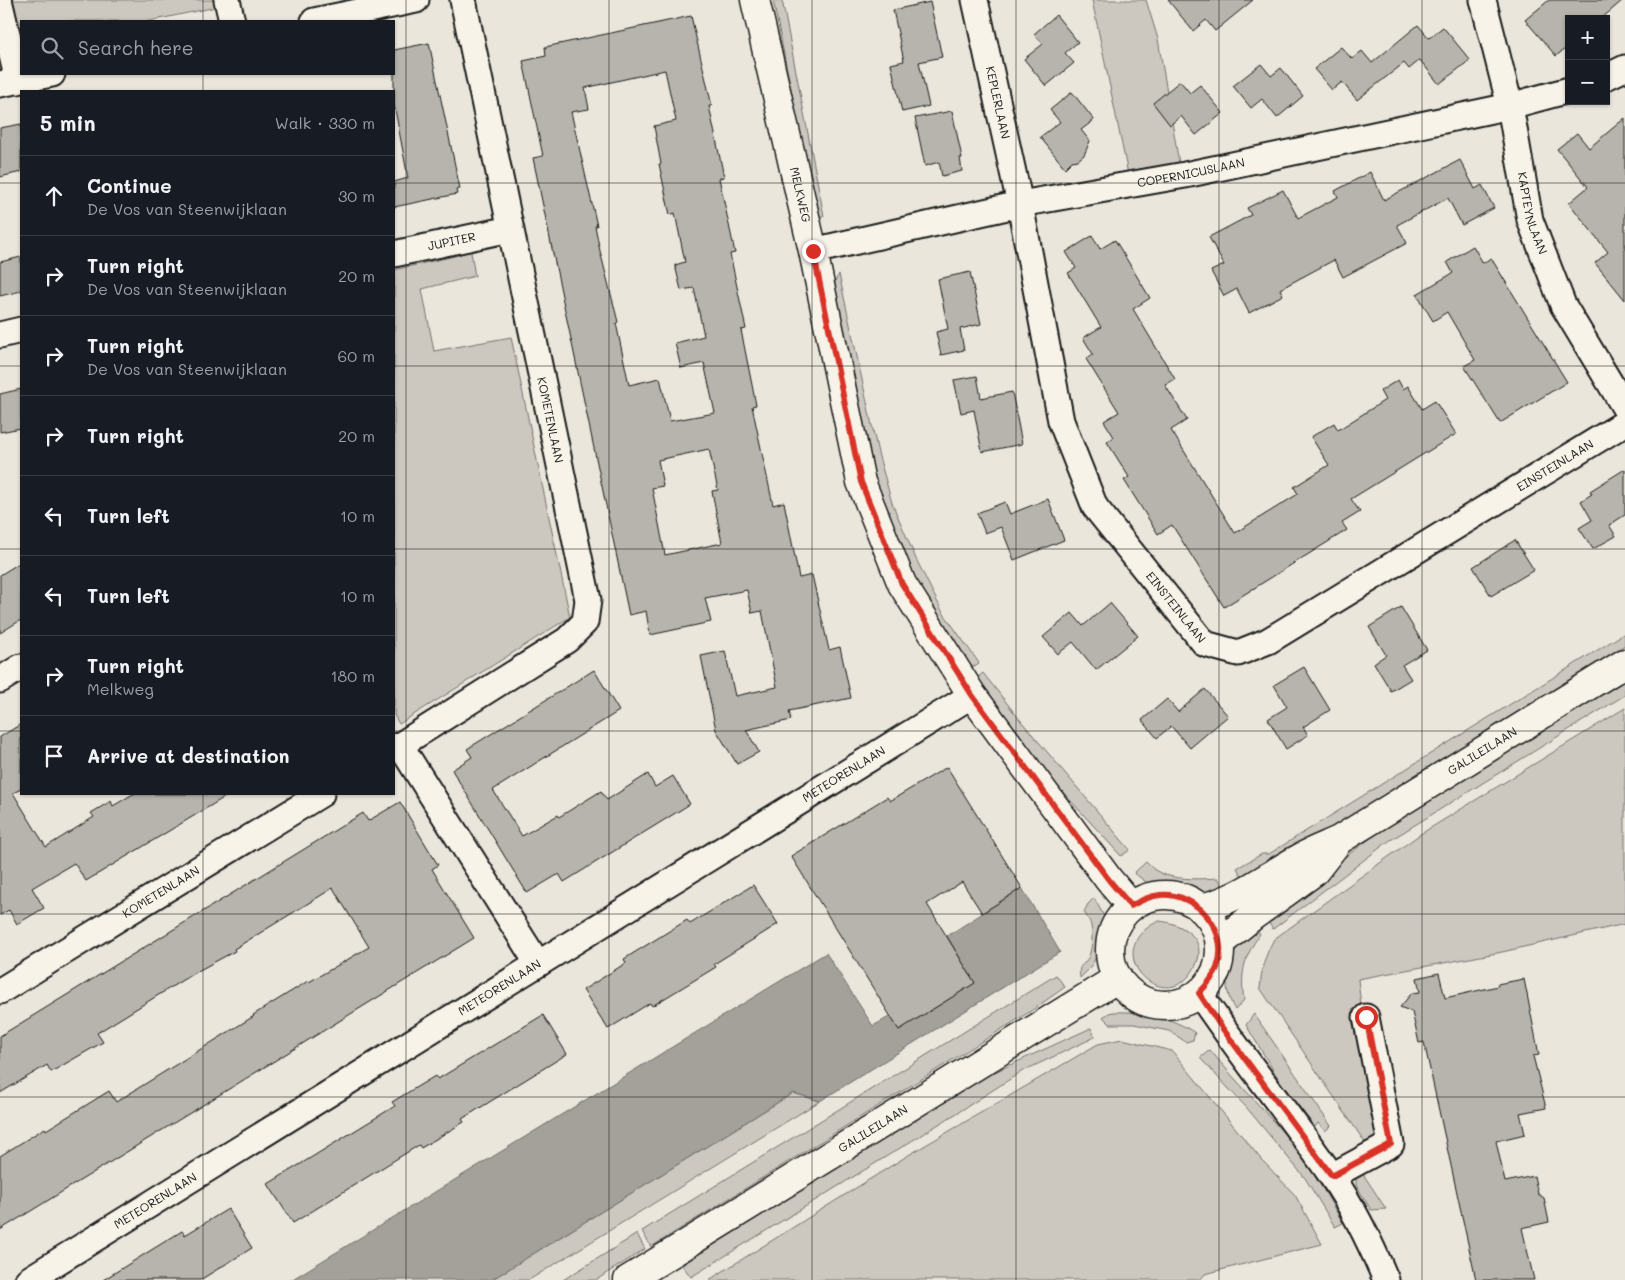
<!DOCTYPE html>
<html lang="en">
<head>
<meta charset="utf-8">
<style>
	:root { --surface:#171b24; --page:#20242c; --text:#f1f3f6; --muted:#9ea1a6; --line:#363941 }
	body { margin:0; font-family:Mali,sans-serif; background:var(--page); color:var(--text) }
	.controls { position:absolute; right:15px; top:15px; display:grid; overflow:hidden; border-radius:0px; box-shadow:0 1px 4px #0004 }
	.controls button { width:45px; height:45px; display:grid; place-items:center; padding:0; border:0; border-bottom:1px solid var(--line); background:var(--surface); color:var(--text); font:25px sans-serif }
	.stop { position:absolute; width:15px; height:15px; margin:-11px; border:4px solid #d93025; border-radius:50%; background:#fff }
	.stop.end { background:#d93025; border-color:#fff; box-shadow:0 1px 5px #0008 }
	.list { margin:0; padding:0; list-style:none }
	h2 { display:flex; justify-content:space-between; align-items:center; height:65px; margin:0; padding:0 20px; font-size:21px }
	h2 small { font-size:16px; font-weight:400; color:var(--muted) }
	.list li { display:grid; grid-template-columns:32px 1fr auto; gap:15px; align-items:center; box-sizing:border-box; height:80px; padding:0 20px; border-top:1px solid var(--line) }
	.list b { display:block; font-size:19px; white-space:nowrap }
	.list p { margin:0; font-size:16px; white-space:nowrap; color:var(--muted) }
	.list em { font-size:16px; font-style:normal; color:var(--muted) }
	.icon { flex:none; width:28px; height:28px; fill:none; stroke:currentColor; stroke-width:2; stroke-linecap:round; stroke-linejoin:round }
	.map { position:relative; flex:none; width:1625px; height:1280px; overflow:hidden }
	.search { position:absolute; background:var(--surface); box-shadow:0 1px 4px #0004; left:20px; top:20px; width:375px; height:55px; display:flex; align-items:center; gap:12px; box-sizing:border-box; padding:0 18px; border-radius:0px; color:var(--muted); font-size:19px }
	.panel { position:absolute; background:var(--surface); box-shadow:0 1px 4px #0004; left:20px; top:90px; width:375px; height:705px; border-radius:0px }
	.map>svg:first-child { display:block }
	.green { fill:#ccc8c0; stroke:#74726e }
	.water { fill:#a3a19a; stroke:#6d6c68 }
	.building { fill:#b6b4ac; stroke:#1c1c1c; fill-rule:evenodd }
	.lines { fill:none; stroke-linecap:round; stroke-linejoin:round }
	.street-casing { stroke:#1c1c1c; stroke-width:29 }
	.secondary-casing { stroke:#1c1c1c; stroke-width:31 }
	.street { stroke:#f7f3e8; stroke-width:25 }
	.secondary { stroke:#f7f3e8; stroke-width:28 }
	.route { stroke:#d93025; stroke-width:6 }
	.grid { fill:none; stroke:#1c1c1c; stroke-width:1; stroke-opacity:0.55 }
	.labels { text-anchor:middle; stroke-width:4; stroke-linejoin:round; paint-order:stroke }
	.street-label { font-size:12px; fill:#1c1c1c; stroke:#f7f3e8 }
</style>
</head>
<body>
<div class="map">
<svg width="1625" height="1280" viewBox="0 0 1625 1280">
	<rect width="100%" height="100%" fill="#eae6dc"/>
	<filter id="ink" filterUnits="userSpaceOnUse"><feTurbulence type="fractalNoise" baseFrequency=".02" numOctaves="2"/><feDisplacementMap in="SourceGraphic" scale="10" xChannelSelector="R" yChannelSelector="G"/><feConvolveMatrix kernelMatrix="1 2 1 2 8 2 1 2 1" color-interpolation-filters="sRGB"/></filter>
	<g filter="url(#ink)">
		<g class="green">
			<polygon points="10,0 214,0 216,7 150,21 21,21 21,41"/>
			<polygon points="773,0 782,0 824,216 817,217"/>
			<polygon points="1092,0 1146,0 1158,39 1179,163 1128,174"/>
			<polygon points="470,246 475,276 422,289 434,351 511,337 570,617 399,724 394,715 394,270 459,255"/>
			<polygon points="839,274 878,453 892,503 916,559 942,611 979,663 970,669 905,563 881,502 867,453 832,288"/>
			<polygon points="1625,633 1625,645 1393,789 1362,811 1244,880 1237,868 1262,854 1269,854"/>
			<polygon points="983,673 1021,721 1130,850 1121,856 1051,779 977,678"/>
			<polygon points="1625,681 1625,695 1389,841 1273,929 1264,917 1379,832"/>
			<path d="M1625 708V924L1502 952 1358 979 1361 1006 1352 1010 1377 1137 1366 1144 1260 988C1262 967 1264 958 1274 939L1419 835Z"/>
			<path d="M1146 862C1149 865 1152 868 1155 870 1171 881 1200 879 1218 878L1226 891 1199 896 1180 890 1146 882 1134 873Z"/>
			<path d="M1094 898 1104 916V922L1096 957 1090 968 1080 978C1078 963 1082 968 1088 958 1092 950 1093 935 1091 927 1091 922 1087 917 1084 912L1088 904Z"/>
			<path d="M1159 921C1182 923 1208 939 1196 965 1168 1023 1094 951 1159 921Z"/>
			<path d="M1254 926 1260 934C1244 957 1240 973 1244 1000L1235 1010C1217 980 1231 949 1254 926Z"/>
			<polygon points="1056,975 1065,987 1031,1011 651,1247 642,1231"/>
			<path d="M1114 1012C1142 1011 1172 1017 1195 1033L1193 1040 1186 1042 1169 1031 1134 1024H1110L1103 1017 1109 1013Z"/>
			<polygon points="1254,1014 1331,1126 1325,1131 1318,1123 1315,1127 1281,1083 1246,1025"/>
			<polygon points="1091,1028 1095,1037 1021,1072 965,1108 691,1277 682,1265 975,1081"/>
			<polygon points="1122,1039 1172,1051 1260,1158 1295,1195 1322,1244 1205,1274 1200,1280 709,1280 907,1156 1098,1044"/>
			<path d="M1210 1050C1238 1084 1269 1114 1296 1149 1314 1172 1328 1198 1343 1223L1335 1227 1305 1178 1246 1107 1200 1058Z"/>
			<polygon points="793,1093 820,1101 529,1280 491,1280"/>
			<polygon points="1361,1171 1386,1209 1371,1210 1356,1185 1356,1176"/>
			<polygon points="637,1234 645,1249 596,1280 563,1280"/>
		</g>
		<polygon class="water" points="1022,888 1060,952 820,1101 793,1093 491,1280 291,1280 826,953 873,1026 891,1016 899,1030 975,983 947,936"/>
		<g class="building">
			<polygon points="1168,0 1253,0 1215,31 1206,20 1193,31"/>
			<polygon points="1549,0 1623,0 1601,19 1569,19 1569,46 1556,56 1525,20"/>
			<polygon points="930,2 942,57 919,62 929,106 902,112 891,64 904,61 893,10"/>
			<polygon points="1056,15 1078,42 1065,53 1074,63 1046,86 1024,59 1043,44 1034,34"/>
			<path d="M691 16 712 106H709L724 177 719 178 735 253 730 254 746 329 741 330 756 405 752 406 773 505 784 502 799 578 812 575 829 650 840 647 851 698 789 711 791 720 746 730 759 752 737 764 716 730 701 656 725 651 735 696 777 687 762 611 752 613 747 590 705 598 711 622 650 635 646 611 629 615 533 158 543 156 523 61 546 56 545 47ZM665 70 676 121 654 126 661 164H659L670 215 675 213 685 262 675 265 681 290 694 288 704 336 675 343 681 368 704 363 715 413 670 421 660 378 629 385 616 323 618 322 600 251 595 226H597L571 112 589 109 585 88ZM709 449 718 490 712 491 722 543 665 555 652 488 663 486 658 460Z"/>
			<polygon points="1418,25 1429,38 1443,27 1470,60 1439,84 1420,60 1409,69 1404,63 1357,100 1342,82 1332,90 1314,69 1341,47 1352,59 1362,51 1372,63"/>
			<polygon points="429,43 460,189 456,190 457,194 394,207 394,182 408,178 394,104 394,50"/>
			<polygon points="1261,64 1271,76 1281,68 1303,96 1277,118 1262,99 1251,108 1233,86"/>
			<polygon points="1180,81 1190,93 1200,85 1223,113 1196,135 1181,116 1170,125 1153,103"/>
			<polygon points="1072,92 1094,120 1081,130 1090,141 1084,155 1078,160 1072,161 1065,168 1040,137 1060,122 1050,110"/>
			<polygon points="952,111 962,158 960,158 962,171 942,176 939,162 925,166 915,118"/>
			<polygon points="1625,118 1625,300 1595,263 1608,252 1569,203 1588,187 1557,149 1577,133 1589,148"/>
			<polygon points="21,124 21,172 0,177 0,128"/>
			<polygon points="1460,160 1475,189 1482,185 1494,208 1462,225 1448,198 1397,225 1407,243 1343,277 1334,260 1280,289 1283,295 1249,313 1237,289 1224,296 1211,271 1224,265 1209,237 1251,215 1247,208 1283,190 1298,218 1338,197 1335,191 1370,172 1384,200"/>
			<polygon points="1092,236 1100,249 1115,240 1150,298 1133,309 1175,379 1165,385 1187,420 1171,430 1235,533 1298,494 1294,487 1329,465 1311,437 1334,423 1338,430 1385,400 1380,391 1398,380 1403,389 1408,386 1422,409 1435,401 1456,434 1351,499 1360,512 1342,523 1347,530 1224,607 1172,525 1158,534 1124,480 1129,477 1107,442 1114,437 1104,421 1119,412 1086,359 1093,354 1083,338 1101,327 1068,273 1076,268 1066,252"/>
			<polygon points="1473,246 1483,263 1491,258 1567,382 1500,423 1464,366 1475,360 1447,312 1433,321 1417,294 1453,273 1447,262"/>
			<polygon points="21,257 21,291 0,296 0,262"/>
			<polygon points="970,272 981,324 960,329 964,350 941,355 936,332 948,329 938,279"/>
			<polygon points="977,376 981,398 1012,392 1022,444 982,452 974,410 961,413 954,380"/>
			<polygon points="21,389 21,428 0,432 0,394"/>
			<polygon points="1625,469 1625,515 1609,525 1616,536 1593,549 1579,528 1592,520 1581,501 1592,494 1590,491"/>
			<polygon points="1048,499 1064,540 1014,560 1001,527 985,533 977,513 1005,502 1010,514"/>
			<polygon points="1515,540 1534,570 1491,596 1473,567"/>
			<polygon points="21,562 21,620 0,633 0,575"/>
			<polygon points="1110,603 1138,636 1096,670 1073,642 1058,654 1043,637 1072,613 1083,626"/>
			<polygon points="1401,607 1427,650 1402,665 1411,679 1391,691 1374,663 1386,655 1369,627"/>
			<polygon points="1304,667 1330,710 1303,727 1308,735 1286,749 1268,719 1287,707 1274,685"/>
			<polygon points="594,670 619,711 493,790 522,836 558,815 559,817 601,791 607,800 648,774 655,787 673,776 690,804 564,882 559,874 527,893 452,770 472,757 467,749"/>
			<polygon points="1205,689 1228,716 1190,748 1171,726 1157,738 1142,720 1167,699 1178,712"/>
			<polygon points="21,724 21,789 13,793 46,847 94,817 91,813 111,801 113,806 133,794 230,794 86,881 74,863 32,888 44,908 17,924 9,910 0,915 0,737"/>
			<polygon points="947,767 1022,888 982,913 962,882 927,904 975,983 899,1030 791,856 887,797 890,801"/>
			<polygon points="400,802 438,865 432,869 474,938 0,1230 0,1156 45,1128 46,1130 109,1091 116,1102 254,1016 253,1015 308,981 309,982 369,947 333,888 234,949 235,951 194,973 97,1033 103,1042 51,1072 47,1065 0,1093 0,1036 363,813 368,821"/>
			<polygon points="753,885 778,924 714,964 716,967 652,1006 650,1003 608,1029 583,990 626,963 624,959 658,938 687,920 690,924"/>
			<polygon points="1439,973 1445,998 1498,986 1497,984 1524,979 1539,1055 1533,1056 1546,1108 1520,1113 1525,1134 1496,1141 1505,1182 1534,1176 1538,1194 1544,1198 1549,1222 1522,1228 1534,1280 1476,1280 1424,1042 1419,1043 1412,1012 1400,1007 1412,993 1420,992 1417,978"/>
			<polygon points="543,1015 567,1054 462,1119 464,1122 421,1148 419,1145 293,1223 268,1184 395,1106 392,1102 435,1076 438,1079"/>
			<polygon points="228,1209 252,1248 200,1280 103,1280 182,1231 185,1235"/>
		</g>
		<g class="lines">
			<defs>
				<g id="street">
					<polyline points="227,0 232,21"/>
					<path id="s1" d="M975 0 1020 204 1061 421 1095 507 1205 644 1238 653 1268 641 1625 423"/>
					<path id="s2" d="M1483 0 1510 106 1530 220 1563 305 1625 408"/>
					<polyline points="0,4 18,81"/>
					<polyline points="314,21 416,0"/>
					<polyline points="1606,77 1625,68"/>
					<polyline points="0,84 52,74"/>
					<path id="s3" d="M813 251 1020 204 1185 175 1510 106 1569 90"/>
					<path id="s4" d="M394 254 510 229"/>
					<polyline points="0,335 21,330"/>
					<polyline points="0,680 21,667"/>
					<polyline points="400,745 538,964"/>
					<polyline points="394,749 567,640 585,622 588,600 463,0"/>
					<path id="s5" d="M0 991 321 794"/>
					<path d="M1199 993C1241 1056 1289 1114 1331 1175 1353 1207 1371 1244 1386 1280"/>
					<polyline points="1332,1176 1391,1144 1366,1017"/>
					<path id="s6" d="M28 1280 972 695"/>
				</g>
				<g id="secondary">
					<path id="s7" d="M755 0 813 251 861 482 902 584 972 695 1109 880 1131 906"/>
					<circle cx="1165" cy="950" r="55"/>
					<path id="s8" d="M1200 908C1237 901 1268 875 1300 858 1312 851 1326 846 1339 840L1625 663"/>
					<polyline points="1220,943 1253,916 1314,872 1336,844"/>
					<path id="s9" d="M628 1280 1118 978"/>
				</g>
			</defs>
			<use href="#street" class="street-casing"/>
			<use href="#secondary" class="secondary-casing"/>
			<use href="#street" class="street"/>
			<use href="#secondary" class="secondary"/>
		</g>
	</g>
	<g class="lines" filter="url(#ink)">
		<path class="route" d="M813 251 861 482 902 584 972 695 1109 880 1131 906C1140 901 1149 896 1160 895 1197 892 1231 932 1217 968 1213 978 1207 985 1199 993L1220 1025 1332 1176 1391 1144 1366 1017"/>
	</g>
	<path class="grid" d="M203 0V21M406 0V1280M609 0V1280M812 0V1280M1016 0V1280M1219 0V1280M1422 0V1280M203 74V91M0 183H21M394 183H1625M0 366H21M394 366H1625M0 549H21M394 549H1625M0 731H21M394 731H1625M203 794V1280M0 914H1625M0 1097H1625"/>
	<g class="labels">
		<g class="street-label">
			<text dy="4" stroke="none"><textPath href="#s1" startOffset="105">KEPLERLAAN</textPath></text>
			<text dy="4" stroke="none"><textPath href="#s3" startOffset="386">COPERNICUSLAAN</textPath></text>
			<text dy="4" stroke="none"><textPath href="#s7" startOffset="200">MELKWEG</textPath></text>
			<text dy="4" stroke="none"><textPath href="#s2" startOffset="219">KAPTEYNLAAN</textPath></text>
			<text dy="4" stroke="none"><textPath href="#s4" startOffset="59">JUPITER</textPath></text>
			<text transform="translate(550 420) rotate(78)" y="4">KOMETENLAAN</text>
			<text dy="4" stroke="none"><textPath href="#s1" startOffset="1101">EINSTEINLAAN</textPath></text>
			<text dy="4" stroke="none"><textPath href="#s1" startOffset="651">EINSTEINLAAN</textPath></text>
			<text dy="4" stroke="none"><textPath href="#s8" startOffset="324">GALILEILAAN</textPath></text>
			<text dy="4" stroke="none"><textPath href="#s6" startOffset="960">METEORENLAAN</textPath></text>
			<text dy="4" stroke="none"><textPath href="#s5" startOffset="189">KOMETENLAAN</textPath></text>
			<text dy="4" stroke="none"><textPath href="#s6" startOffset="555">METEORENLAAN</textPath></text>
			<text dy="4" stroke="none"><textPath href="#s9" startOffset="288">GALILEILAAN</textPath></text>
			<text dy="4" stroke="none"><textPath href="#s6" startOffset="150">METEORENLAAN</textPath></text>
		</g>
	</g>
</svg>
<div class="controls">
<button>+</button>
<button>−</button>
</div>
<div class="stop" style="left:1366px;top:1017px"></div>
<div class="stop end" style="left:813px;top:251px"></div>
<div class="search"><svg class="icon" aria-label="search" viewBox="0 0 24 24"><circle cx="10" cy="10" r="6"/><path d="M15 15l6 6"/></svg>Search here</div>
<section class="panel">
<h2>5 min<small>Walk · 330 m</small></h2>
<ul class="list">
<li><svg class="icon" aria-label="ahead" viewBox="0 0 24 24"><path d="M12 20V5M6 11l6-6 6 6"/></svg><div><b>Continue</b><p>De Vos van Steenwijklaan</p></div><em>30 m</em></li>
<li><svg class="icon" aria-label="right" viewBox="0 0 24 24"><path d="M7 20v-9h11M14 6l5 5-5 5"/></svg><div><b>Turn right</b><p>De Vos van Steenwijklaan</p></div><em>20 m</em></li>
<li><svg class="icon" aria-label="right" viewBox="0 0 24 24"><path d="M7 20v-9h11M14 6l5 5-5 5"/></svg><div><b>Turn right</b><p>De Vos van Steenwijklaan</p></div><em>60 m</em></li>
<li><svg class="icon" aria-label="right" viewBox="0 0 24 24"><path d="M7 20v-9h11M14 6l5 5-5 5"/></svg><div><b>Turn right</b></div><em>20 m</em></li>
<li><svg class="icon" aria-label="left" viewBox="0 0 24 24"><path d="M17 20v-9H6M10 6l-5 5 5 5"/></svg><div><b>Turn left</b></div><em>10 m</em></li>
<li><svg class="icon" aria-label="left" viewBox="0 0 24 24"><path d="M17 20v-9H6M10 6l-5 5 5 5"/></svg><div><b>Turn left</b></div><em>10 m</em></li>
<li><svg class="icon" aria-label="right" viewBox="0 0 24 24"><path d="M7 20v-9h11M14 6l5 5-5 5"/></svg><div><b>Turn right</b><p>Melkweg</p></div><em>180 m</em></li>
<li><svg class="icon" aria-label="arrive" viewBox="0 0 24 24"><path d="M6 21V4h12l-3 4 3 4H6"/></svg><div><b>Arrive at destination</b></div></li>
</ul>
</section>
</div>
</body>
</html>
